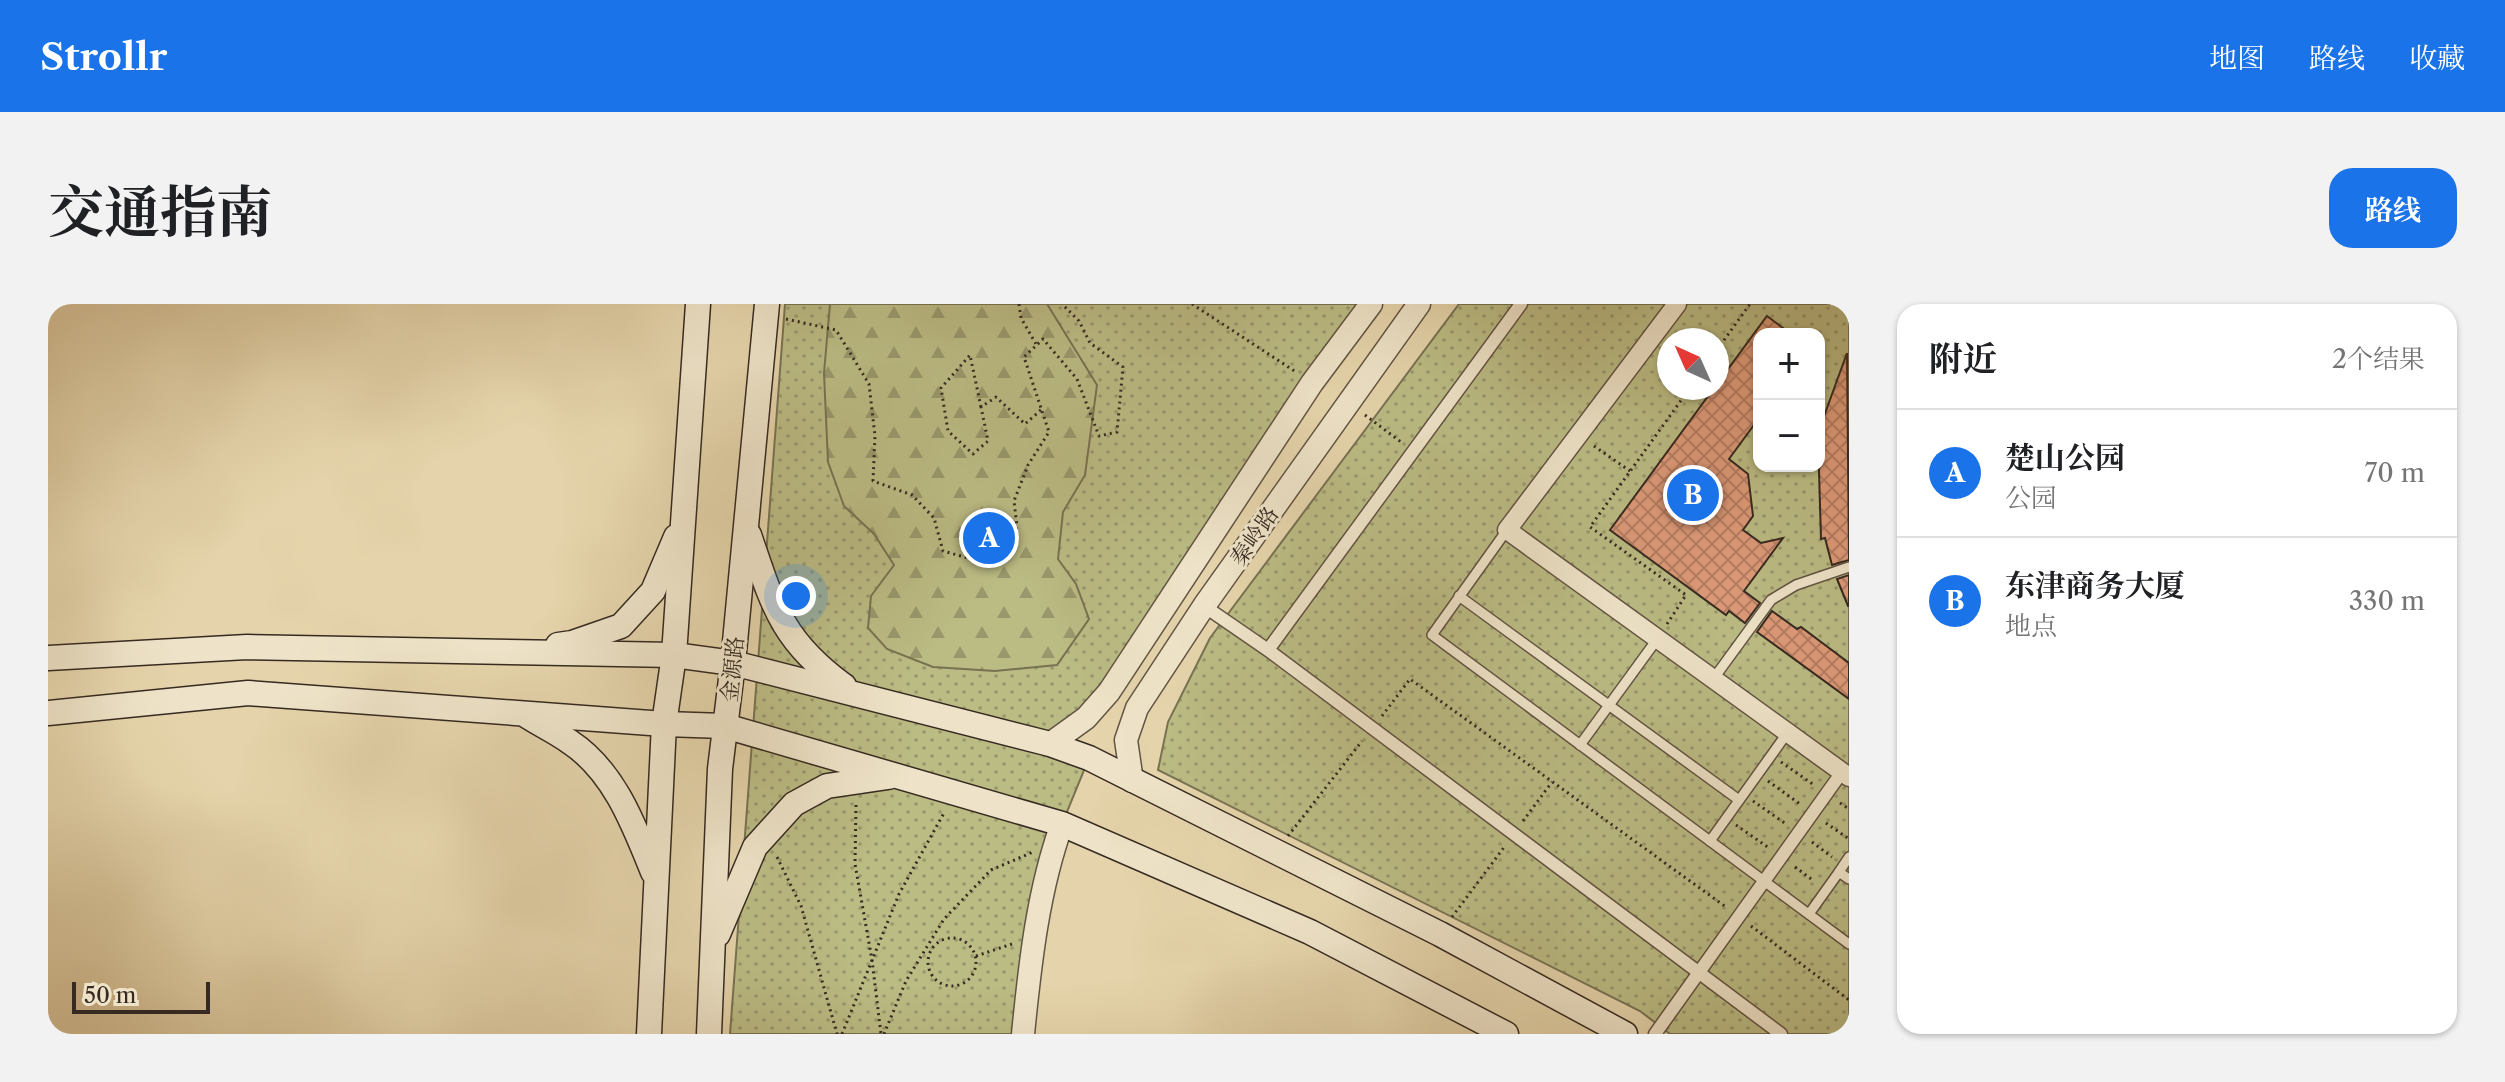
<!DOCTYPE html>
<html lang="zh">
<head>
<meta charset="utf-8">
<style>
	:root { --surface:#fff; --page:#f2f2f2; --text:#202124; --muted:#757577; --line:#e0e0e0; --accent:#1a73e8 }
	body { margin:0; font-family:"Libre Caslon Text","Noto Serif SC",serif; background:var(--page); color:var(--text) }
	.controls { position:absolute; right:24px; top:24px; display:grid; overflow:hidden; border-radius:16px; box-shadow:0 2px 6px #0004 }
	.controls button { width:72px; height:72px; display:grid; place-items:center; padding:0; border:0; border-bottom:2px solid var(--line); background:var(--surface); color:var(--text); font:40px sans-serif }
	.compass { position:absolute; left:1609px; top:24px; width:72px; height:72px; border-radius:50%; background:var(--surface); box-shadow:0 2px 6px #0004; rotate:315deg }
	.scale { position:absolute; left:24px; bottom:20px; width:138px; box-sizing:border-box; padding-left:8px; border:4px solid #362a21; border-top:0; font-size:22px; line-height:28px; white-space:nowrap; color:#362a21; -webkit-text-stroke:6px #eee3c8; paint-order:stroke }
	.you { position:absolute; left:748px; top:292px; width:28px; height:28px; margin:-20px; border:6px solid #fff; border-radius:50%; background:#1a73e8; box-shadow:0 0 0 12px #1a73e833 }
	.badge { display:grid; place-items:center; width:52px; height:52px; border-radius:50%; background:var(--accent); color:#fff; font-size:26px; font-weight:700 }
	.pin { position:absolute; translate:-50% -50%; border:4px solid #fff; box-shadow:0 2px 8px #0006 }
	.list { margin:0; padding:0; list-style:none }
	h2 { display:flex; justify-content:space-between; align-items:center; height:104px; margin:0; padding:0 32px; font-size:34px }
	h2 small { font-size:26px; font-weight:400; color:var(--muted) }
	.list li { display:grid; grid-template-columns:52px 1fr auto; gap:24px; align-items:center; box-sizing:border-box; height:128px; padding:0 32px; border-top:2px solid var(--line) }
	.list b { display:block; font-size:30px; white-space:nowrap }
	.list p { margin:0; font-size:26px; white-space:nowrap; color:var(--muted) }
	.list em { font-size:26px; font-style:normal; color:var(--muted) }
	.map { position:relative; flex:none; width:1801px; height:730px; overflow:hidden; border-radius:24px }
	header { display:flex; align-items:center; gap:48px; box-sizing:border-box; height:112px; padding:0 40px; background:var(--accent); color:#fff }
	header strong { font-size:38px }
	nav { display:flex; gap:44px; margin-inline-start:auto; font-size:28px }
	.intro { display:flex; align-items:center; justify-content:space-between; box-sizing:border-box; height:192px; padding:0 48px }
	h1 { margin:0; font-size:56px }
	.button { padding:20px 36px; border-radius:24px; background:var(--accent); color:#fff; font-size:28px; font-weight:700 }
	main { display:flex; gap:48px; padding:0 48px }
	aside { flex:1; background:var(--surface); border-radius:24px; box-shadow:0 2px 6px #0004 }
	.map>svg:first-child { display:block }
	.grass { fill:url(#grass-dots); stroke:#787252; stroke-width:2; fill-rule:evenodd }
	.forest { fill:url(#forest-firs); stroke:#787252; stroke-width:2 }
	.building { fill:url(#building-cross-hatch); stroke:#362a21; stroke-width:2 }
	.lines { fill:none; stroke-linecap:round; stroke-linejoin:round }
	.service-casing { stroke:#625444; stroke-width:12 }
	.pedestrian-casing { stroke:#625444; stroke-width:15 }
	.minor-casing { stroke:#625444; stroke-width:21 }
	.tertiary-casing { stroke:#625444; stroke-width:25 }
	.secondary-casing { stroke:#362a21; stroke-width:27 }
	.path { stroke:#362a21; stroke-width:3; stroke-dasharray:2 4; stroke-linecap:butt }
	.service { stroke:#eee3c8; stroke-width:9 }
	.pedestrian { stroke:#eee3c8; stroke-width:12 }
	.minor { stroke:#eee3c8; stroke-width:18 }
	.tertiary { stroke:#eee3c8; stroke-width:22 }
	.secondary { stroke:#eee3c8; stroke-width:24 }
	.labels { text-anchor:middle; stroke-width:6; stroke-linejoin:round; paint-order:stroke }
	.street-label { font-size:22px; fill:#362a21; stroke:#eee3c8 }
</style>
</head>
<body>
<header>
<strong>Strollr</strong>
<nav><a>地图</a><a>路线</a><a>收藏</a></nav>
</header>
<div class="intro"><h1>交通指南</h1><a class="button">路线</a></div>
<main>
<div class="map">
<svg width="1801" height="730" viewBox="0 0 1801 730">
	<defs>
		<pattern id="grass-dots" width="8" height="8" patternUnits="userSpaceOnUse" patternTransform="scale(2)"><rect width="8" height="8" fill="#bbbb84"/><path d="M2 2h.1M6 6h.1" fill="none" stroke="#99986c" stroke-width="1.8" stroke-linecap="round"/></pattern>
		<pattern id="forest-firs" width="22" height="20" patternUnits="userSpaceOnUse" patternTransform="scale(2)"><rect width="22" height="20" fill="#bbbb84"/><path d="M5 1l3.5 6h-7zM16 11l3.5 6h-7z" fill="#99986c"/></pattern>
		<pattern id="building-cross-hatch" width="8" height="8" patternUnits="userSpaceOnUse" patternTransform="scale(2)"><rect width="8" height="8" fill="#de9a79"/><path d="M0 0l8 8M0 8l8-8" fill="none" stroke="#b57e63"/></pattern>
	</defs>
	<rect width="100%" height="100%" fill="#e5d4ab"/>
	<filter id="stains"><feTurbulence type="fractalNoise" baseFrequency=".0025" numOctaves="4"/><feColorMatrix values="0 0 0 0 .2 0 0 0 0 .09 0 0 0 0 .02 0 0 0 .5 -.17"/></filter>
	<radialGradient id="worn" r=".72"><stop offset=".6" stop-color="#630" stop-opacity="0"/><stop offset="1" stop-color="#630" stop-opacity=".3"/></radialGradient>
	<g class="grass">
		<polygon points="737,0 1323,0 1061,388 1002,440 1041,454 1014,520 975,730 682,730"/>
		<path d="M1411 0H1801V730H1622L1592 707 1110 466 1120 418 1162 334ZM1711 30H1771V162H1711ZM1621 36H1669V84H1621Z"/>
	</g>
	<polygon class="forest" points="782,0 999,0 1049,81 1037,171 1015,208 1010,255 1028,280 1041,315 1009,361 947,367 885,363 839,345 820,324 823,292 846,261 826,230 796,202 780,158 776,69"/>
	<g class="building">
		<polygon points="1719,12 1743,30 1711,30 1711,114 1681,155 1700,170 1705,212 1695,226 1713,239 1735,234 1696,287 1712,299 1697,319 1681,307 1678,311 1562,226 1666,84 1669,84 1669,80"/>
		<polygon points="1799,49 1801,256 1784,261 1777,234 1773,235 1771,167 1775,115"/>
		<polygon points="1801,271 1801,302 1800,302 1789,275"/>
		<polygon points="1724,307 1749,325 1753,323 1801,359 1801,395 1709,328"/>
	</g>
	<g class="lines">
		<defs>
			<g id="service">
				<polyline points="1459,226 1384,331 1801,640"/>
				<polyline points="1411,292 1691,496"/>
				<polyline points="1666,374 1723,296 1748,281 1801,263"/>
				<polyline points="1532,441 1610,334"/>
				<polyline points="1662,537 1740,428"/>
				<polyline points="1801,553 1791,568 1801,575"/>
				<polyline points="1761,610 1791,568"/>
			</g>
			<g id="pedestrian">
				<polyline points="1156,302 1220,346 1733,730"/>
				<polyline points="1220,346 1473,0"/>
				<polyline points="1607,730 1794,468"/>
			</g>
			<polyline id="minor" points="1629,0 1459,226 1801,473"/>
			<g id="tertiary">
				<polyline points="1002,440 1038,414 1061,388 1264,79 1323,0"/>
				<polyline points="1084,477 1078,436 1089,404 1156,302 1371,0"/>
				<path d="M975 730C982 660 990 586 1014 520"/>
			</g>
			<g id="secondary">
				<path d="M701 231C725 301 733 336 796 382"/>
				<polyline points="510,341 524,339 573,322 605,287 628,233"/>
				<polyline points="0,354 199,343 626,351 685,359 1002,440 1041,454 1392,630 1577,730"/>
				<polyline points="0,409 200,389 616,420 677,422 1014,520 1262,628 1458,730"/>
				<path d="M479 412C493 421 508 428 522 438 566 467 586 521 605 568"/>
				<polyline points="670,630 707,543 746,500 779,482 840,473"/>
				<polyline points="601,730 616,420 626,351 650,0"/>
				<polyline points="661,730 672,465 685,359 719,0"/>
			</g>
		</defs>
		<use href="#service" class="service-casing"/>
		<use href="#pedestrian" class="pedestrian-casing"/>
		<use href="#minor" class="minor-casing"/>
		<use href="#tertiary" class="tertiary-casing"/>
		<use href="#secondary" class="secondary-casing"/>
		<g class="path">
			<polyline points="971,0 973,14 988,40"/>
			<polyline points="1144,0 1248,68"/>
			<polyline points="738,15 788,26 821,80 827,132 825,177 864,191 886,214 895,247 945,261 969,223 966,197 980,161 1001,128 976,53 995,35 1029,75 1051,132 1069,128 1075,63 1042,39 1031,17 1014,0"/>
			<polyline points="1669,46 1702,0"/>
			<polyline points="933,103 922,51 893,84 900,127 925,150 940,137 933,103 948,93 977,120 994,105"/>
			<polyline points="1317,111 1353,138"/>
			<polyline points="1546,142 1582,167"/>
			<polyline points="1619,320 1638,291 1542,223 1642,84"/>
			<polyline points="1334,412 1362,375 1678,603"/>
			<polyline points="1733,458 1766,481"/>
			<polyline points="1720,477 1752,500"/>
			<polyline points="1705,497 1738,520"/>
			<polyline points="1792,499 1801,505"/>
			<polyline points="808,501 807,560 824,656 833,730"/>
			<polyline points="1475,517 1504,478"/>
			<polyline points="1778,519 1801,535"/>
			<polyline points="1688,521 1721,544"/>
			<polyline points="1240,532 1314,437"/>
			<polyline points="1764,538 1784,553"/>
			<polyline points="729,553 753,602 789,730"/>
			<polyline points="1747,563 1766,577"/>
			<polyline points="1404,613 1457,542"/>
			<polyline points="1703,622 1801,696"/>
			<circle cx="904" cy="658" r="24"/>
			<polyline points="928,652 964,640"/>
			<polyline points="794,730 851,590 896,509"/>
			<polyline points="836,730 858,677 896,615 943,566 985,548"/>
		</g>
		<use href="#service" class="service"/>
		<use href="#pedestrian" class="pedestrian"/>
		<use href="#minor" class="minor"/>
		<use href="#tertiary" class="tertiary"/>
		<use href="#secondary" class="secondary"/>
	</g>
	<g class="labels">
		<g class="street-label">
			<text transform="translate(1206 232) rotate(-55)" y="8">秦岭路</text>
			<text transform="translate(684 365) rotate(-84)" y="8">金源路</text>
		</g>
	</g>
	<rect width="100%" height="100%" filter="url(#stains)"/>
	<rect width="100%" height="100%" fill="url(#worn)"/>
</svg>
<div class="controls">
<button>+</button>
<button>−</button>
</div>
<svg class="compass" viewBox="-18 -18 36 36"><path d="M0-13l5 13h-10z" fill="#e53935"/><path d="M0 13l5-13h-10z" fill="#757577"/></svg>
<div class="scale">50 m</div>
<div class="you"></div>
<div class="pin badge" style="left:941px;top:234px">A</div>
<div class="pin badge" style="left:1645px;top:191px">B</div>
</div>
<aside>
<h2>附近<small>2个结果</small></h2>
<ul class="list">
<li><span class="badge">A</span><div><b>楚山公园</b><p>公园</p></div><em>70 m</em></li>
<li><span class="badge">B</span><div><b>东津商务大厦</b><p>地点</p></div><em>330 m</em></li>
</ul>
</aside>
</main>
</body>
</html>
